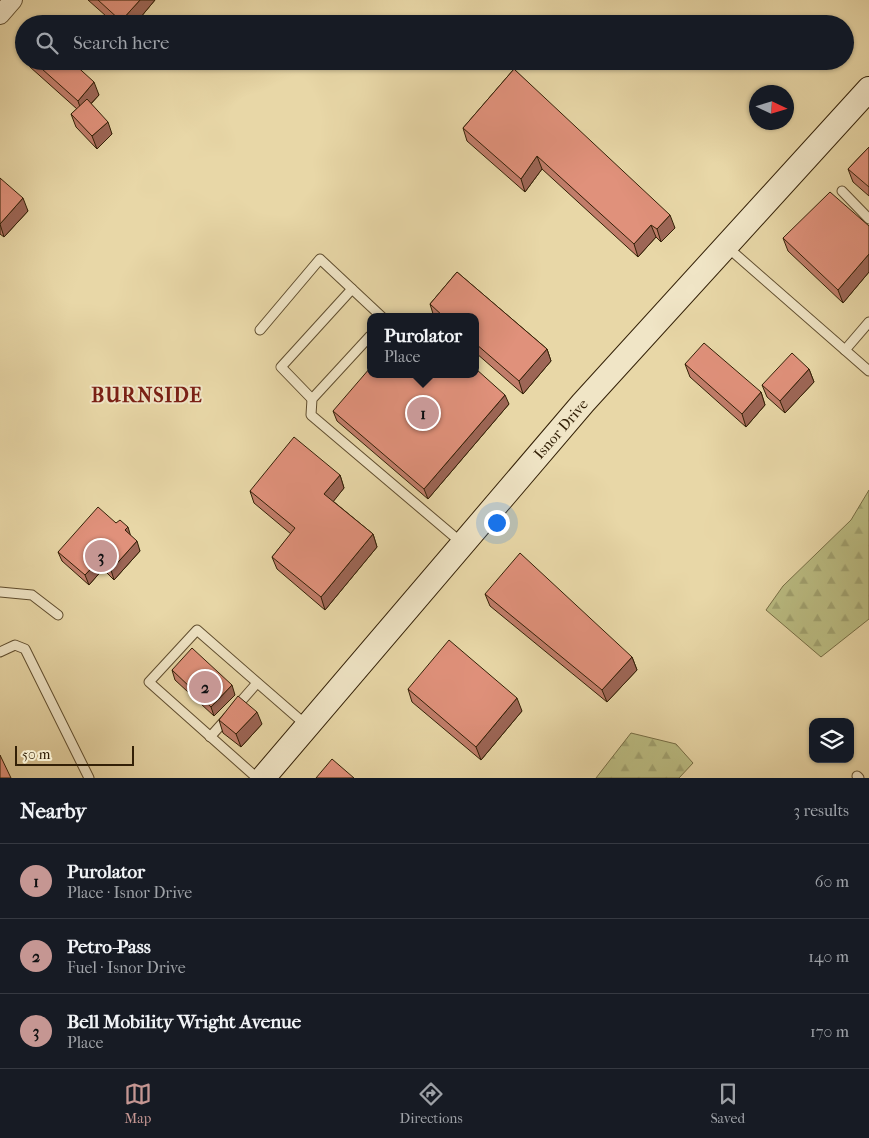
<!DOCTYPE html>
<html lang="en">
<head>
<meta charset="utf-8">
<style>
	:root { --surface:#171b24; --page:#20242c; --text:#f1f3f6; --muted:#9ea1a6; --line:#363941; --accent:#c59692 }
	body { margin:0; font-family:"IM FELL French Canon",serif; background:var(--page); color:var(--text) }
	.controls { position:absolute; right:15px; bottom:15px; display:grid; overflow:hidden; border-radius:10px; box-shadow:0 1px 4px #0004 }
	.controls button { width:45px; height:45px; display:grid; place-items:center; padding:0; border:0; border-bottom:1px solid var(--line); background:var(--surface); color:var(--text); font:25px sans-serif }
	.compass { position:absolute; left:749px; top:85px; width:45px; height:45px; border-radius:50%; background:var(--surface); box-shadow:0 1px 4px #0004; rotate:94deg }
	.scale { position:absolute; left:15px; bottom:12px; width:119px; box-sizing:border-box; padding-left:5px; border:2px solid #332007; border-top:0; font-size:14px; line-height:18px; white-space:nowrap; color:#332007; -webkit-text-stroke:4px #f0e5c6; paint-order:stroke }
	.you { position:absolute; left:496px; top:522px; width:18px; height:18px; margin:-12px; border:4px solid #fff; border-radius:50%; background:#1a73e8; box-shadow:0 0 0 8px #1a73e833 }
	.badge { display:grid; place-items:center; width:32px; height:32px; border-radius:50%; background:var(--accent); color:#111; font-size:16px; font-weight:700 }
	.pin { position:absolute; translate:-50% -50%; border:2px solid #fff; box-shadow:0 1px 5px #0006 }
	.popup { position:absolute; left:367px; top:313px; width:112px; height:65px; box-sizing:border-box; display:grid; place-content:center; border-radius:10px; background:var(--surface); filter:drop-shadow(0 1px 4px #0005); font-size:16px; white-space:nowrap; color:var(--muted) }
	.popup b { font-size:19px; color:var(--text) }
	.popup::after { content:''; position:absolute; left:50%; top:100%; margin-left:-10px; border:10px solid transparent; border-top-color:var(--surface) }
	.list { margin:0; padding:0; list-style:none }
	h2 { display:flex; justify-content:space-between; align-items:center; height:65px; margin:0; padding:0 20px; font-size:21px }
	h2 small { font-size:16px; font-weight:400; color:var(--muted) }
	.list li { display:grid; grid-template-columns:32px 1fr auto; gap:15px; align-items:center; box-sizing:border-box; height:75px; padding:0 20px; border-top:1px solid var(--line) }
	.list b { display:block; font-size:19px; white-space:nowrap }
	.list p { margin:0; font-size:16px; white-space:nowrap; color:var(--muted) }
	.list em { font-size:16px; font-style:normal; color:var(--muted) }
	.icon { flex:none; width:28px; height:28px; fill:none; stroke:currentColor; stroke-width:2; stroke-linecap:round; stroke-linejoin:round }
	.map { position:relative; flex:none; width:869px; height:778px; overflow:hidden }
	.search { position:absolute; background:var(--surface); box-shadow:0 1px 4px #0004; left:15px; right:15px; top:15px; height:55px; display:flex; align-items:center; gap:12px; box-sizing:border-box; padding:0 18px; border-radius:28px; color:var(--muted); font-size:19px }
	.sheet { height:290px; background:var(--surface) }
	nav { display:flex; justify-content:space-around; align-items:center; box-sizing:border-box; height:70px; border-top:1px solid var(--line); background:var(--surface); font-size:14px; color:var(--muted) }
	nav a { display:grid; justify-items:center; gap:2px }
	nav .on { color:var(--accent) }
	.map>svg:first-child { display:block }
	.forest { fill:url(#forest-firs); stroke:#776e45 }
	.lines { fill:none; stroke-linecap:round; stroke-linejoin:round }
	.lane-casing { stroke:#604e2f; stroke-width:11 }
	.street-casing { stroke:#604e2f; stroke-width:20 }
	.secondary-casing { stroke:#332007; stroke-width:26 }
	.lane { stroke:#f0e5c6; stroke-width:9 }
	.street { stroke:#f0e5c6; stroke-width:18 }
	.secondary { stroke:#f0e5c6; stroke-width:24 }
	.wall { fill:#c17d6a; stroke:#332007 }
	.shaded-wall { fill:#9d6656; stroke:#332007 }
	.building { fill:#e0917b; stroke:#332007 }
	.labels { text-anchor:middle; stroke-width:4; stroke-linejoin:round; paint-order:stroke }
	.street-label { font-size:15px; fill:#332007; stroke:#f0e5c6 }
	.district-label { font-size:20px; font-weight:bold; letter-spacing:1px; fill:#7a1f14; stroke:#f0e5c6 }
</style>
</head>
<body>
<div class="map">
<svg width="869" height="778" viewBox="0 0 869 778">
	<defs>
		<pattern id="forest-firs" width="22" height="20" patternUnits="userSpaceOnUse" patternTransform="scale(1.25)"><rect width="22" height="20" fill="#bbbd83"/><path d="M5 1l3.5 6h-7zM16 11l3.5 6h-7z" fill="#a1a270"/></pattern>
	</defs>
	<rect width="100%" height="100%" fill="#e8d7a7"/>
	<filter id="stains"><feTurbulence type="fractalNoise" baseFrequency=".004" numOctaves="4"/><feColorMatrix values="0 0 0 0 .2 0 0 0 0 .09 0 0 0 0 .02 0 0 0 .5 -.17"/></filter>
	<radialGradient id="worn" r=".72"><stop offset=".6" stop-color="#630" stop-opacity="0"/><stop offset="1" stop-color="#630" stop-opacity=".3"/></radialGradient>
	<g class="forest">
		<polygon points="869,490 869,619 821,657 766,610 783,586 851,520"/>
		<polygon points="631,733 676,744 693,763 679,778 596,778"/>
	</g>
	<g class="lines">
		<defs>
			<g id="lane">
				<polyline points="842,191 869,219"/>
				<polyline points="726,246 869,371"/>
				<polyline points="260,330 320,259 382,317"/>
				<polyline points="370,336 312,399 311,415 463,544"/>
				<polyline points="845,350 869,322"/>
				<polyline points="312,399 281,367 352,289"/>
				<polyline points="0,592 32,595 58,615"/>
				<polyline points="0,652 15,645 25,649 89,778"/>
				<polyline points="236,707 257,683"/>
				<polyline points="210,737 228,717"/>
				<polyline points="857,776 859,778"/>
				<polyline points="257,778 149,682 197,630 306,725"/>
			</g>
			<polyline id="street" points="0,15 13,0"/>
			<polyline id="secondary" points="263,778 583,403 869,89"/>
		</defs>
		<use href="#lane" class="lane-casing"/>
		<use href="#street" class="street-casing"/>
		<use href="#secondary" class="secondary-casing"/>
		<use href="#lane" class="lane"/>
		<use href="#street" class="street"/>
		<use href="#secondary" class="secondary"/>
	</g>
	<g class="wall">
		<polygon points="88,0 155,0 135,24 115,24"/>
		<polygon points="28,61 73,61 72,62 99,95 91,104 112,134 97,149 76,127 71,114 77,109 30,67"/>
		<polygon points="514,69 675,228 661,242 656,237 638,257 542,169 525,192 467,141 463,128"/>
		<polygon points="869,147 869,196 853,182 848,169"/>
		<polygon points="0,178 28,211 4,237 0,234"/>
		<polygon points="869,226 869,272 843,303 788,251 783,238"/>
		<polygon points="457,272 547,349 551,361 523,394 476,353 476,317 434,317 430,304"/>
		<polygon points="685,364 761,392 765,405 746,427 690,377"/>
		<polygon points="809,369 814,382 785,413 767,397 762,385"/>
		<polygon points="509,404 428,499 337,421 333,411"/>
		<polygon points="340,475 344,488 333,501 373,534 377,547 325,610 277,569 272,557 291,534 254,503 250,491"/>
		<polygon points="131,536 140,551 114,580 103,569 89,585 62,561 58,552"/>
		<polygon points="485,594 632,657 637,670 607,702 490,606"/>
		<polygon points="172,670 235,695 214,716 175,680"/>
		<polygon points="408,689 522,711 481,760 412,702"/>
		<polygon points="219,720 262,724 241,747 223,733"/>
	</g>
	<g class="shaded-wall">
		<polygon points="140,0 155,0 135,24 122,24 121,21"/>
		<polygon points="94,82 99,95 82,113 78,101"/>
		<polygon points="108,122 112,134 97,149 92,136"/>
		<polygon points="537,156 542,169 525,192 521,179"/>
		<polygon points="23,198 28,211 4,237 0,224"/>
		<polygon points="670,215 675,228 661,242 657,229"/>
		<polygon points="651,225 656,237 638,257 634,244"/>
		<polygon points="869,254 869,272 843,303 838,290"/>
		<polygon points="547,349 551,361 523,394 519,381"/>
		<polygon points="809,369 814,382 785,413 780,401"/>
		<polygon points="761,392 765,405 746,427 742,414"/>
		<polygon points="505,395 509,404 428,499 424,489"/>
		<polygon points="340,475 344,488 329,507 324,494"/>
		<polygon points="128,527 131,537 125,530"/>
		<polygon points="373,534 377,547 325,610 321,597"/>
		<polygon points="137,541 140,551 114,580 111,570"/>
		<polygon points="99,560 103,569 89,585 85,575"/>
		<polygon points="632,657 637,670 607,702 602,690"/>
		<polygon points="232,685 235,695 214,716 211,707"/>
		<polygon points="517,698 522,711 481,760 476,747"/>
		<polygon points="257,712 262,724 241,747 236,734"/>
	</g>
	<g class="building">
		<polygon points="98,0 140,0 121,21"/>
		<polygon points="56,20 61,24 53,24"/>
		<polygon points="33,61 71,61 94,82 78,101"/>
		<polygon points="514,69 670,215 657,229 651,225 634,244 537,156 521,179 463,128"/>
		<polygon points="87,99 108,122 92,136 71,114"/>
		<polygon points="869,147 869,187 848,169"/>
		<polygon points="0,178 23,198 0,224"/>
		<polygon points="830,192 869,226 869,254 838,290 783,238"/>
		<polygon points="457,272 547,349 519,381 476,344 476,317 444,317 430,304"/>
		<polygon points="704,343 761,392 742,414 685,364"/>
		<polygon points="792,353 809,369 780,401 762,385"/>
		<polygon points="370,368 370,374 476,374 476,369 505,395 424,489 333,411"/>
		<polygon points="294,437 340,475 324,494 373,534 321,597 272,557 295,528 250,491"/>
		<polygon points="98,507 116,523 120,520 128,527 125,530 137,541 111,570 99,560 85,575 58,552"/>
		<polygon points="520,553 632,657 602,690 485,594"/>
		<polygon points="449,640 517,698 476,747 408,689"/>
		<polygon points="192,648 232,685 211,707 172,670"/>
		<polygon points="238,696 257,712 236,734 219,720"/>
		<polygon points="0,755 11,778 0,778"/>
		<polygon points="332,759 354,778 316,778"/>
	</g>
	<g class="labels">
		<g class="street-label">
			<text transform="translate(561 429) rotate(-49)" y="5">Isnor Drive</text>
		</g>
		<g class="district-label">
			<text x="147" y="402">BURNSIDE</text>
		</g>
	</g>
	<rect width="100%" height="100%" filter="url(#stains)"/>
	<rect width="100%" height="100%" fill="url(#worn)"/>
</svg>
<div class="controls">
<button><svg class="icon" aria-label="layers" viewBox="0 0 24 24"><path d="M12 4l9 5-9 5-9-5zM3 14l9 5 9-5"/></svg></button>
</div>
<svg class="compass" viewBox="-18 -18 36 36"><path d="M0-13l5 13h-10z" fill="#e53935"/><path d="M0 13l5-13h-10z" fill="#9ea1a6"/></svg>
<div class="scale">50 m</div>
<div class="you"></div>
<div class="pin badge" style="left:423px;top:413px">1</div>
<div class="popup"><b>Purolator</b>Place</div>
<div class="pin badge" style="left:205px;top:687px">2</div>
<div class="pin badge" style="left:101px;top:556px">3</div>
<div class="search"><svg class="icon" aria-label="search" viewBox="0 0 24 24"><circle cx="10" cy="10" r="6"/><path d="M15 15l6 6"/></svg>Search here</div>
</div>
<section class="sheet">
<h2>Nearby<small>3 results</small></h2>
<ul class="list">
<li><span class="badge">1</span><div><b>Purolator</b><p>Place · Isnor Drive</p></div><em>60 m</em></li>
<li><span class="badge">2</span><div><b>Petro-Pass</b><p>Fuel · Isnor Drive</p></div><em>140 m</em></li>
<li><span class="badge">3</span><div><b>Bell Mobility Wright Avenue</b><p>Place</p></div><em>170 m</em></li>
</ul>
</section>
<nav>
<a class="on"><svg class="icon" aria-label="map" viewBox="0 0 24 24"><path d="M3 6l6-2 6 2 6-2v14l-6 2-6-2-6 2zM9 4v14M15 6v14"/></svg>Map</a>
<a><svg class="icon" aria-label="directions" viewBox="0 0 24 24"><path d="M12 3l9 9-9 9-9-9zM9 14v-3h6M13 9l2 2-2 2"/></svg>Directions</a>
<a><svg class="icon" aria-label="saved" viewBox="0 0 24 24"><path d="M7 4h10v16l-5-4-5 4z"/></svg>Saved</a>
</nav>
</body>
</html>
